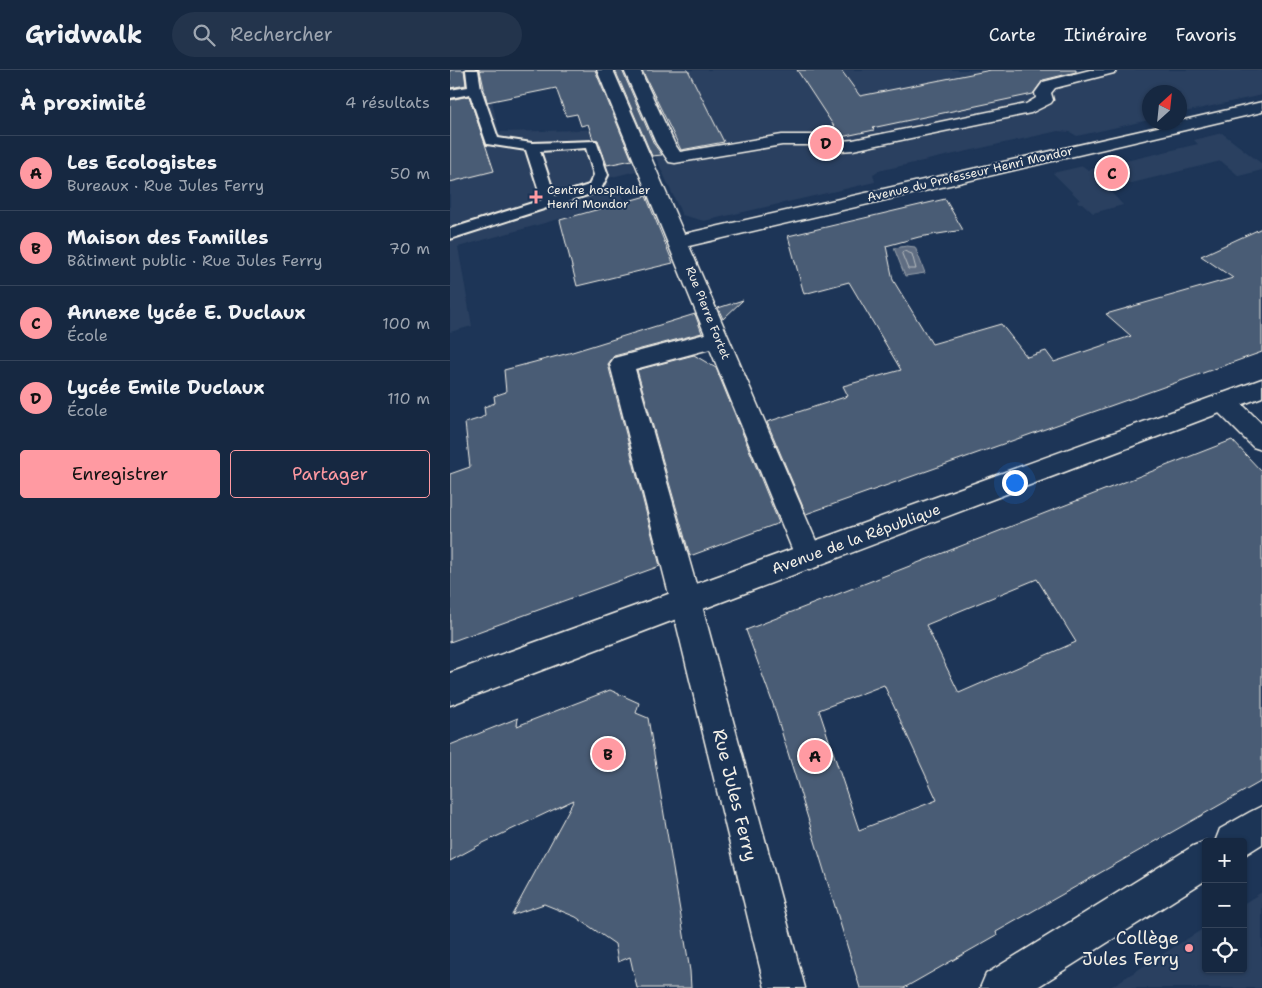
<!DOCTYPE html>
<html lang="fr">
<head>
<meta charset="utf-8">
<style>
	:root { --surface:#162841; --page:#23344c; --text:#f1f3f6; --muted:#9ea6b1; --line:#35445a; --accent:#ff9aa2 }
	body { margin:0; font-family:"Shantell Sans",sans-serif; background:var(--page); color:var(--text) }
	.controls { position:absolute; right:15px; bottom:15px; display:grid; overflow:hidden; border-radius:5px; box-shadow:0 1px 4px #0004 }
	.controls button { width:45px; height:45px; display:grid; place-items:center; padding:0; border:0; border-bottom:1px solid var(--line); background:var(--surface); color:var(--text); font:25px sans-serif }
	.compass { position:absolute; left:692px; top:15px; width:45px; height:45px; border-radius:50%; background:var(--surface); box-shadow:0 1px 4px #0004; rotate:27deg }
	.you { position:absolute; left:564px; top:412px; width:18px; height:18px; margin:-12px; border:4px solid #fff; border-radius:50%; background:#1a73e8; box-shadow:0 0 0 8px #1a73e833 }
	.badge { display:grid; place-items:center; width:32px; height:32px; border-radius:50%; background:var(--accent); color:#111; font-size:16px; font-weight:700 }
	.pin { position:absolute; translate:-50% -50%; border:2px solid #fff; box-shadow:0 1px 5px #0006 }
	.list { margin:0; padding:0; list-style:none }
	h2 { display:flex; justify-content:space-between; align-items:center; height:65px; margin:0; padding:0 20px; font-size:21px }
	h2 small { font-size:16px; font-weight:400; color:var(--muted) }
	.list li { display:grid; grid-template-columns:32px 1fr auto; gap:15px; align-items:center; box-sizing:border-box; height:75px; padding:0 20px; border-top:1px solid var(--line) }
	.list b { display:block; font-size:19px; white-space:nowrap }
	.list p { margin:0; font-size:16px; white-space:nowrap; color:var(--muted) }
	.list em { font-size:16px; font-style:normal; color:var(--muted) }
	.actions { display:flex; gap:10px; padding:15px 20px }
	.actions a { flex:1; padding:11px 0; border:1px solid var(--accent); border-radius:5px; text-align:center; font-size:18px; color:var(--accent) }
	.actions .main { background:var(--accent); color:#111 }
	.icon { flex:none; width:28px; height:28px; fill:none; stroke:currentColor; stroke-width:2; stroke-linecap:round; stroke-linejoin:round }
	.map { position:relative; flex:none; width:812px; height:918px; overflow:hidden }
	header { display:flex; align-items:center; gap:30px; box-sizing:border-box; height:70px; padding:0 25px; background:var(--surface); border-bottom:1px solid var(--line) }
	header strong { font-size:24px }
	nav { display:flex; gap:28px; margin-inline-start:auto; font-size:18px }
	.search { width:350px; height:45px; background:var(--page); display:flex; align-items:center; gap:12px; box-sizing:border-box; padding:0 18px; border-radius:28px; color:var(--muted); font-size:19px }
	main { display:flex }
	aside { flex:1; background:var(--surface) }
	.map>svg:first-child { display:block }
	.built { fill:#2a4060 }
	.water { fill:#5e6d82; stroke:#9aa2ab }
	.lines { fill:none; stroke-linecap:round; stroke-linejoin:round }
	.shore { stroke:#b8bcbf; stroke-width:1 }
	.building { fill:#485b74; stroke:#f4f1e8; fill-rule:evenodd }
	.service-casing { stroke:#f4f1e8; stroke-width:4 }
	.minor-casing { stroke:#f4f1e8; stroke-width:3 }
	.tertiary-casing { stroke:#f4f1e8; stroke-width:3 }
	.service { fill:#1d3557; fill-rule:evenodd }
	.minor { fill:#1d3557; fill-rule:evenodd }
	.tertiary { fill:#1d3557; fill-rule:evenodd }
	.poi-dot { fill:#ff9aa2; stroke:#1d3557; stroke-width:2 }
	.labels { text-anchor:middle; stroke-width:4; stroke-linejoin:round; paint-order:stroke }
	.far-street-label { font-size:12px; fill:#f4f1e8; stroke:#1d3557 }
	.far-poi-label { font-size:12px; fill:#f4f1e8; stroke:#1d3557; text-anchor:start }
	.street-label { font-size:15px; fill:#f4f1e8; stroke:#1d3557 }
	.near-street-label { font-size:18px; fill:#f4f1e8; stroke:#1d3557 }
	.near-poi-label { font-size:18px; fill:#f4f1e8; stroke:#1d3557; text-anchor:end }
</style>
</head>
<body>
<header>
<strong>Gridwalk</strong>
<div class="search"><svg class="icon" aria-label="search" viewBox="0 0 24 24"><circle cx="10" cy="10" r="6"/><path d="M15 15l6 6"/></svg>Rechercher</div>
<nav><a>Carte</a><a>Itinéraire</a><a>Favoris</a></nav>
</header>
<main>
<aside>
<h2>À proximité<small>4 résultats</small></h2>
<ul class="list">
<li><span class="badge">A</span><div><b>Les Ecologistes</b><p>Bureaux · Rue Jules Ferry</p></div><em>50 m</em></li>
<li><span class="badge">B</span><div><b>Maison des Familles</b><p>Bâtiment public · Rue Jules Ferry</p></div><em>70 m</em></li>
<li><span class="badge">C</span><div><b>Annexe lycée E. Duclaux</b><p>École</p></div><em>100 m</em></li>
<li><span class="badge">D</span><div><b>Lycée Emile Duclaux</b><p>École</p></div><em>110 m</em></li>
</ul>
<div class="actions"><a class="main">Enregistrer</a><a>Partager</a></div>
</aside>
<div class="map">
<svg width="812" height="918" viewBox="0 0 812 918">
	<rect width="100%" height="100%" fill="#1d3557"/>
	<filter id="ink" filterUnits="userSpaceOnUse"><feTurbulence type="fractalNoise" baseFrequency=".02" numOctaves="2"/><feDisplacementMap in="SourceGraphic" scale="10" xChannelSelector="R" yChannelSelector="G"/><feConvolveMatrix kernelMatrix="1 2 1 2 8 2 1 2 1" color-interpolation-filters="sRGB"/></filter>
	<g filter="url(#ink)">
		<g class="built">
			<polygon points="0,0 35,0 49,62 170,59 186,101 158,108 163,122 170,121 174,131 8,177 22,256 0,262"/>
			<polygon points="166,0 812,0 812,25 730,43 730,22 700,22 699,50 627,66 620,62 608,61 428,101 423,104 425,112 254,151 232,145"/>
			<polygon points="772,63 812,94 812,100 789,106 771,91 658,119 673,135 643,143 632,133 629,133 627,131 630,130 603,103 633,96 638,100 748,74 744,70"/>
			<polygon points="812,822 812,918 659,918 756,857 756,899 793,899 793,834"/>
		</g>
		<polygon class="water" points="457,176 465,177 475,203 455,206 444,178"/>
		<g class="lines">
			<polygon class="shore" points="454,181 462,184 466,199 458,199 452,184"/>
		</g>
		<g class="building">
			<polygon points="0,0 14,0 16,15 0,18"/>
			<polygon points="30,0 145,0 182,90 157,95 148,70 143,69 138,54 131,56 127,44 116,46 106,18 37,32"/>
			<polygon points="165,0 172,0 204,74 212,85 202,86"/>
			<polygon points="192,0 238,0 274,72 231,80"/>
			<polygon points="347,0 391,0 410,26 541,0 626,0 626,2 593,10 583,24 422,58 424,60 391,67"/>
			<polygon points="19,26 44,101 0,112 0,30"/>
			<polygon points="196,126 223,193 127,216 110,150"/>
			<polygon points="495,129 513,160 469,167 436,176 443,210 482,274 551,254 577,287 596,281 604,292 681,266 656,244 783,208 751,186 812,158 812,282 356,444 317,352 398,326 393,316 451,300 399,212 354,224 338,166"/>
			<polygon points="293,230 273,249 268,238"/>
			<polygon points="245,244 252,263 164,286 158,294 210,496 0,572 0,404 20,397 15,353 31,348 35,345 34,337 45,333 44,326 56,322 54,300 119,283"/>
			<polygon points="244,285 266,298 329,453 240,486 187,300"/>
			<path d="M782 370 812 402V711L546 862 547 865 454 918H410L323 634 296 560ZM587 509 626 572 509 623 476 555ZM434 615 487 730 409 760 369 640Z"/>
			<polygon points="160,620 189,633 186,643 198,648 240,901 241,918 187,918 180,887 168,892 165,874 126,847 94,834 62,845 124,730 33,773 0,791 0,675 68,648 67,656"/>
		</g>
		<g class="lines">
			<defs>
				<path id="service" d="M16 0H28L31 19 48 68 82 73 146 71 158 105 150 121 0 169V159L92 130 76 80 37 74 20 24 0 28V20L18 17ZM136 78 144 105 139 115 105 126 90 81Z"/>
				<g id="minor">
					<polygon points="147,0 163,0 234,164 730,52 730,51 812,32 812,42 239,176 373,487 369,496 359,500 349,496 260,279 185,299 251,532 355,918 315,918 221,532 160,294 164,288 255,264"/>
					<polygon points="174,0 190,0 224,73 230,82 332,65 362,65 379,72 403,70 576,34 586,28 585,23 593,12 640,0 667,0 664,3 605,18 601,23 603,30 601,33 581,43 403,80 377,82 359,75 332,75 225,93 219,92 206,73"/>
					<polygon points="774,323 783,325 812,354 812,380 803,377 765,339 762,332 765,325"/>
					<polygon points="812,736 812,774 793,786 793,772 765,772 770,759 800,742"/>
					<polygon points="756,771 758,772 756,772 756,810 586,918 530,918 536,904 743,776"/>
				</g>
				<polygon id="tertiary" points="812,309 812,327 0,635 0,603"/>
			</defs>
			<use href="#service" class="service-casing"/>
			<use href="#minor" class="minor-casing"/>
			<use href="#tertiary" class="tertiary-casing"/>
			<use href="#service" class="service"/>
			<use href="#minor" class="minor"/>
			<use href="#tertiary" class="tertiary"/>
		</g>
	</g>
	<g class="poi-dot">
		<path d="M83.5 119.5h5v5h5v5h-5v5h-5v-5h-5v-5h5z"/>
		<circle cx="739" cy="878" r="5"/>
	</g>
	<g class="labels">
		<g class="far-street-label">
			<text transform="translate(520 104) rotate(-13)" y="4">Avenue du Professeur Henri Mondor</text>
			<text transform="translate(258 243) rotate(68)" y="4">Rue Pierre Fortet</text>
		</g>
		<g class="far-poi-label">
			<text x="97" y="124">Centre hospitalier<tspan x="97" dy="14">Henri Mondor</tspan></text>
		</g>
		<g class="street-label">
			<text transform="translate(406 469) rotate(-20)" y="5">Avenue de la République</text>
		</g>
		<g class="near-street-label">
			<text transform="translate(285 725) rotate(76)" y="6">Rue Jules Ferry</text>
		</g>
		<g class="near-poi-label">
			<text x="729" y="874">Collège<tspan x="729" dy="21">Jules Ferry</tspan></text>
		</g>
	</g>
</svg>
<div class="controls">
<button>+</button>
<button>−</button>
<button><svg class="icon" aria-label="locate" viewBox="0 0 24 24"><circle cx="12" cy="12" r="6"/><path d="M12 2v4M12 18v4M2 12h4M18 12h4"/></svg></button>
</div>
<svg class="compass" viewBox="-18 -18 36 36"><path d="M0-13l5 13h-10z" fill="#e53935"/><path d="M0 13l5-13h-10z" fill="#9ea6b1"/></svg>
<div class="you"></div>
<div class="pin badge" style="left:365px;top:686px">A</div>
<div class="pin badge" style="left:158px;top:684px">B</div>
<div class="pin badge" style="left:662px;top:103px">C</div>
<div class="pin badge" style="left:376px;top:73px">D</div>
</div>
</main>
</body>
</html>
